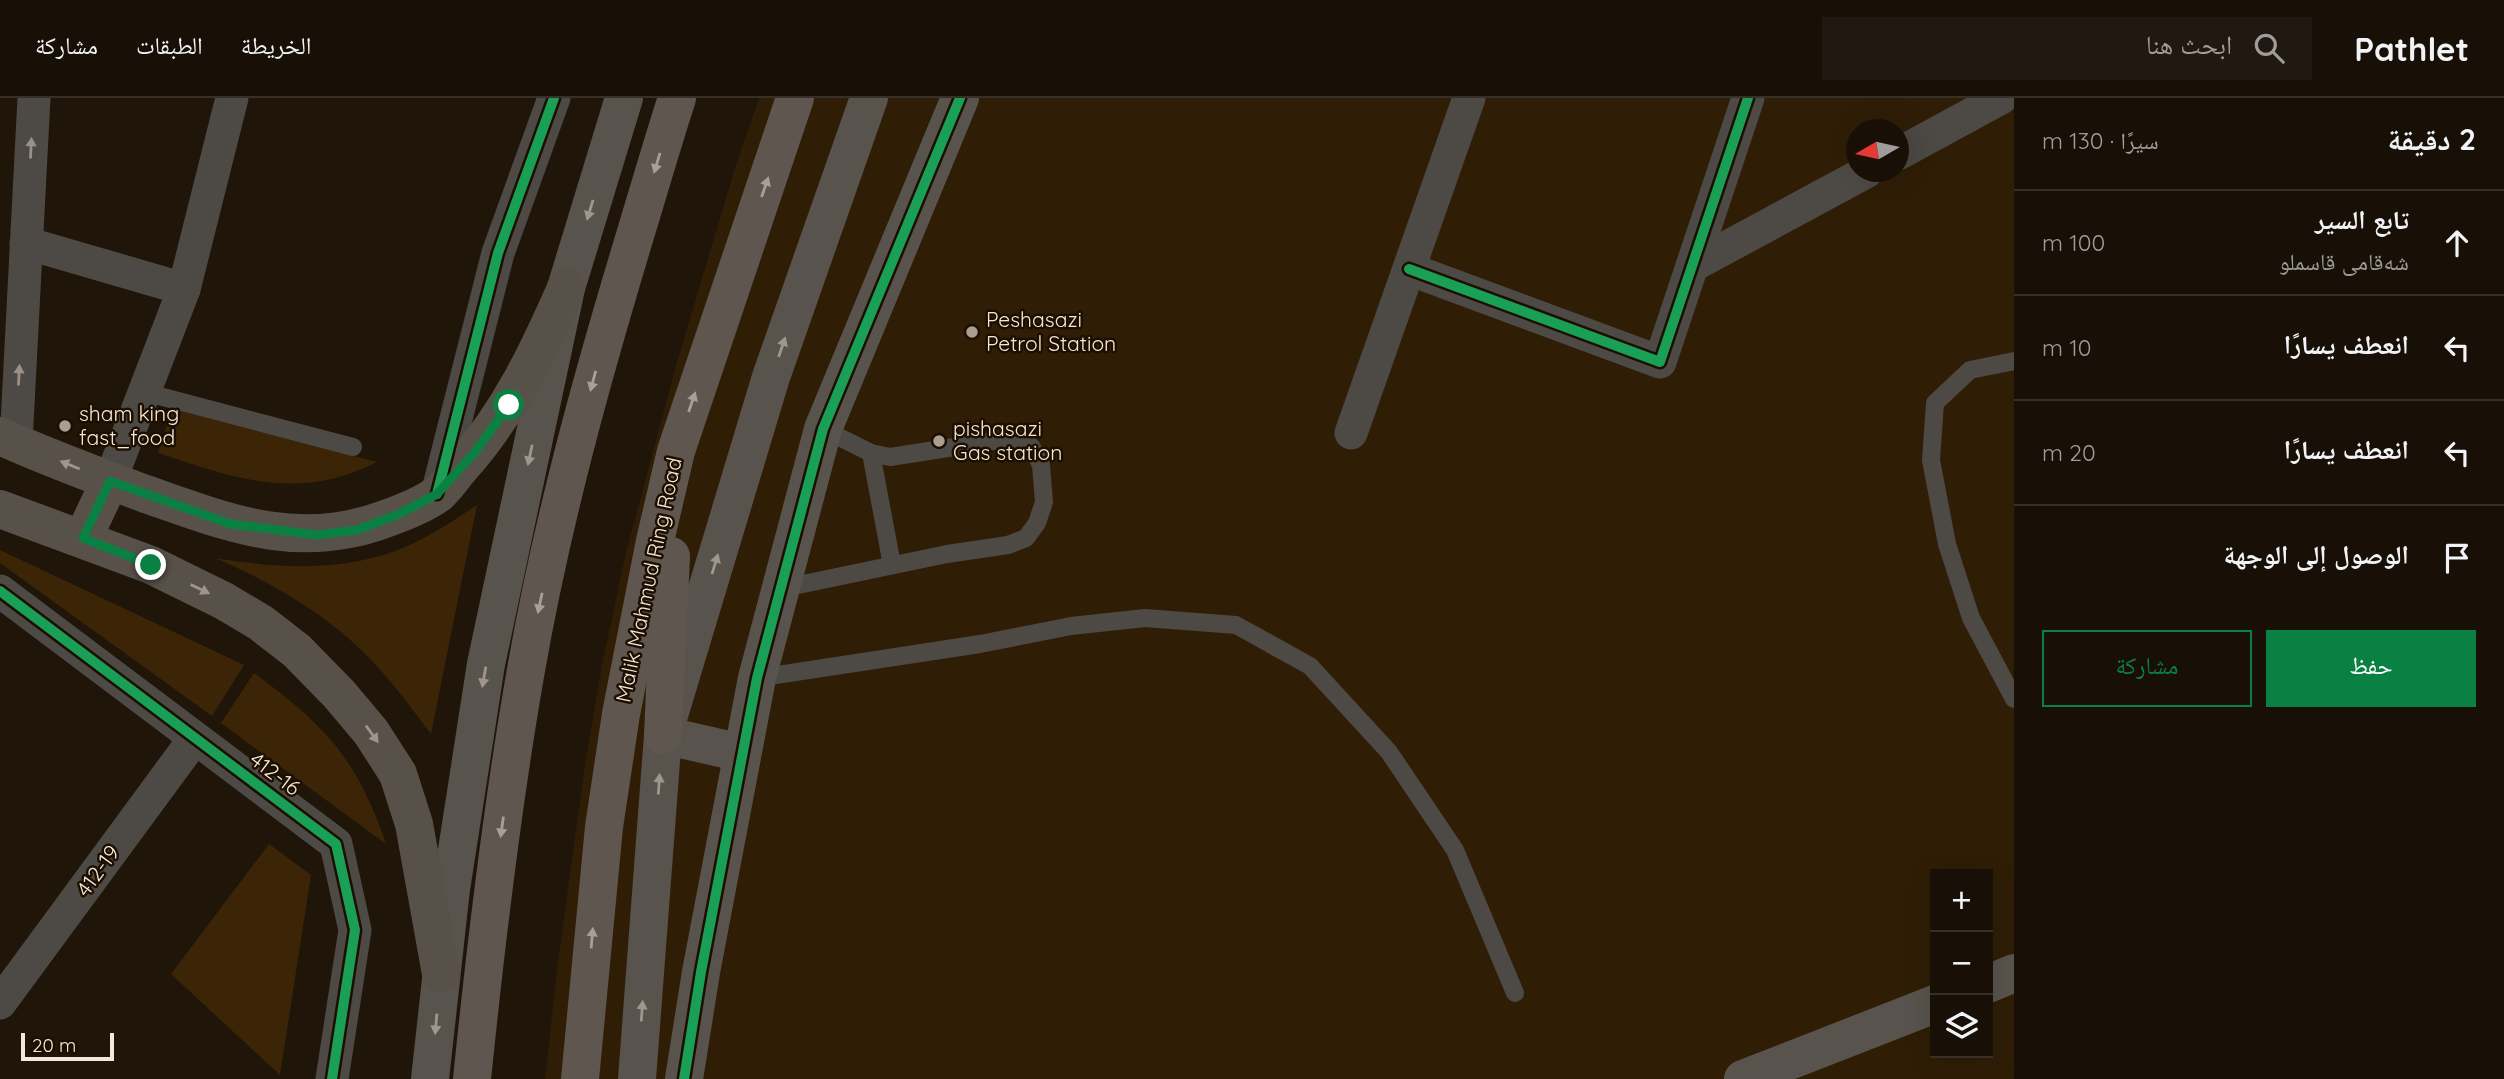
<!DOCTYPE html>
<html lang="ar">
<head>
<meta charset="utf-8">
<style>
	:root { --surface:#181007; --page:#211911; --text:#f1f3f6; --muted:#9f9d9b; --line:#363028; --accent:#0b8043 }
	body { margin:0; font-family:Quicksand,"Noto Naskh Arabic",sans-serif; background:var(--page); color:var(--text); direction:rtl }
	.controls { position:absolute; right:21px; bottom:21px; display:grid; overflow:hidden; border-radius:0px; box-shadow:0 7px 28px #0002 }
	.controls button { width:63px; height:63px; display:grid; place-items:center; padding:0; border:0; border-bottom:2px solid var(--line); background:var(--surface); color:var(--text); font:35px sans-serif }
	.compass { position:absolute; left:1846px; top:21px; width:63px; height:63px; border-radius:50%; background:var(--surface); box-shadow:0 7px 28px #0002; rotate:261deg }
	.scale { position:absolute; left:21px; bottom:18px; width:93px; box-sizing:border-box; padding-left:7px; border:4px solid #f6e8d9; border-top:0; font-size:19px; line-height:24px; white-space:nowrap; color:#f6e8d9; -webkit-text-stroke:5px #1d0f00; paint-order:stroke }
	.stop { position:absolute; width:21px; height:21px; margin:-16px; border:5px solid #0b8043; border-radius:50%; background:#fff }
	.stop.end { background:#0b8043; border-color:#fff; box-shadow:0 2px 7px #0008 }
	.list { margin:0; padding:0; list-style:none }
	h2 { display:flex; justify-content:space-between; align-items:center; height:91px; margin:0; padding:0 28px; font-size:30px }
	h2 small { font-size:23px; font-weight:400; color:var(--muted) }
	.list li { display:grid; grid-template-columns:46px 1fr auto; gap:21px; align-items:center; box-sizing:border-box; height:105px; padding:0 28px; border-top:2px solid var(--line) }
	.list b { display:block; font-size:26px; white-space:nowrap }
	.list p { margin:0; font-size:23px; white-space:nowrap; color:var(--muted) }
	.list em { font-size:23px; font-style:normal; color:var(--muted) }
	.actions { display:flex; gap:14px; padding:21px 28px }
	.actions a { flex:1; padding:16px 0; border:2px solid var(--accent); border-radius:0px; text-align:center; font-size:24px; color:var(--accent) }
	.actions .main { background:var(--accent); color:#fff }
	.icon { flex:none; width:38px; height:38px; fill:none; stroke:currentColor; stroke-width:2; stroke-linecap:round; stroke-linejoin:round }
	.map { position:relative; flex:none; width:2014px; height:981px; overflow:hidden; direction:ltr }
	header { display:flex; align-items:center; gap:42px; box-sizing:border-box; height:98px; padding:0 35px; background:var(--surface); border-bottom:2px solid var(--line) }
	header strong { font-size:33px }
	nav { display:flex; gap:38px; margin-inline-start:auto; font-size:24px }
	.search { width:490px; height:63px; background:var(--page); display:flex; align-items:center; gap:18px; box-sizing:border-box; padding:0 24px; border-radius:0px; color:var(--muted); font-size:26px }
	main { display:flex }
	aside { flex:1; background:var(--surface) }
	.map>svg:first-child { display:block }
	.built { fill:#2f1d06; fill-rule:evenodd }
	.green { fill:#3b2506 }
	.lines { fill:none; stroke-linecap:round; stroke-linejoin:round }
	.lane { stroke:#4d4944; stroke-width:18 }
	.street { stroke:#4d4944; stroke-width:33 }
	.secondary { stroke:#59534d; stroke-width:38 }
	.primary { stroke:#57514a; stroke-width:38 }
	.highway { stroke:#5e564f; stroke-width:38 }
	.cycleway-casing { stroke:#1d0f00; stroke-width:15 }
	.cycleway { stroke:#1a9f57; stroke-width:10 }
	.oneway { fill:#999187 }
	.oneway2 { fill:#aa9f94 }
	.oneway3 { fill:#a0968c }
	.oneway4 { fill:#9f958a }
	.route { stroke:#0b8043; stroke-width:9 }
	.poi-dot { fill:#ab9e90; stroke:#1d0f00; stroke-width:2.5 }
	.labels { text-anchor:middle; stroke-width:5; stroke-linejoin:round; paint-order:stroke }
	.poi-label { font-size:21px; fill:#f6e8d9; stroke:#1d0f00; text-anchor:start }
	.street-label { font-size:21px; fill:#f6e8d9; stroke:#1d0f00 }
</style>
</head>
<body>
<header>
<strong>Pathlet</strong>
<div class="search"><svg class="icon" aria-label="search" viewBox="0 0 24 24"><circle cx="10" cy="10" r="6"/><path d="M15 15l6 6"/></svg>ابحث هنا</div>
<nav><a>الخريطة</a><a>الطبقات</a><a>مشاركة</a></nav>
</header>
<main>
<aside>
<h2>2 دقيقة<small>سيرًا · 130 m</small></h2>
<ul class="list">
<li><svg class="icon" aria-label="ahead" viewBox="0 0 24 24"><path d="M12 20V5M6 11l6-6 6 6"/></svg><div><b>تابع السير</b><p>شەقامی قاسملو</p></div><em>100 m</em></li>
<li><svg class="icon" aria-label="left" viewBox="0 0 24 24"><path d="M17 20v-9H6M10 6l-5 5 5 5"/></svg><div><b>انعطف يسارًا</b></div><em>10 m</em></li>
<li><svg class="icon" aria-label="left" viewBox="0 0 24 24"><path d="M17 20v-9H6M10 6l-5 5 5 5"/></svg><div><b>انعطف يسارًا</b></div><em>20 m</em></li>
<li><svg class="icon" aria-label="arrive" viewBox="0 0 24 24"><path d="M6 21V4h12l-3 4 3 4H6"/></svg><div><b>الوصول إلى الوجهة</b></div></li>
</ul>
<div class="actions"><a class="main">حفظ</a><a>مشاركة</a></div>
</aside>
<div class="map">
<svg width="2014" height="981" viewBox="0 0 2014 981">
	<rect width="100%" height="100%" fill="#201509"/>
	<path class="built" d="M759 0H2014V981H545L558 863 586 660 602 567 626 454 677 264 735 70ZM1856 32H1898V74H1856ZM1935 776H1988V955H1935Z"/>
	<g class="green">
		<path d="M172 311 377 364C297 404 237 381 158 355Z"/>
		<path d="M477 407 431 636C412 611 394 586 373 564 329 517 273 485 215 460 281 471 349 475 412 446 435 435 456 421 477 407Z"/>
		<polygon points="0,452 244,567 212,618 0,465"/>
		<path d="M254 575C326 628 357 661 386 746L221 625Z"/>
		<polygon points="269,746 311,777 280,977 171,876"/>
	</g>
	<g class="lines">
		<g class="lane">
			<polyline points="2014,263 1970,272 1935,305 1931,362 1947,446 1971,520 2014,601"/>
			<polyline points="144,294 353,349"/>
			<polyline points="871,355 892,467"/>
			<polyline points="779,491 947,456 1008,447 1026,440 1037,425 1044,404 1041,367 1031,348 1013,342 993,343 890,359 871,355 823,331"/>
			<polyline points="757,580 980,546 1071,528 1145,520 1236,527 1310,568 1389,654 1455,752 1515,895"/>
		</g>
		<g class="street">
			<polyline points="1898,56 2001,0"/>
			<polyline points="26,145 184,191"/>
			<polyline points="1692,168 1866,74"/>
			<polyline points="1409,171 1660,264 1748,0"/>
			<polyline points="1351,335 1469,0"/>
			<polyline points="16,345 34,0"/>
			<polyline points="110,383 184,191 232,0"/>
			<polyline points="437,396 498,155 554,0"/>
			<polyline points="0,493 336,746 355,832 332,981"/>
			<polyline points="0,905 195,640"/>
		</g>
		<g class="secondary">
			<polyline points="663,637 742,655"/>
			<polyline points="1988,886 2014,875"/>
			<polyline points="430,981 451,791 486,566 566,190 624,0"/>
			<polyline points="637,981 663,637 771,279 869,0"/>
			<polyline points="684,981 701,874 757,580 823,331 960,0"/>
			<polyline points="1743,981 1935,906"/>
		</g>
		<g class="primary">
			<path d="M0 338C46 359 95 377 143 395 226 424 297 454 385 421 402 415 423 407 438 396 447 388 454 377 462 368 509 315 538 254 566 190"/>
			<polyline points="0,411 151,467 224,503 261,525 297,553 339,596 371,634 398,676 414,726 441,876"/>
			<polyline points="83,440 110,383"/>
		</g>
		<g class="highway">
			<polyline points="663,637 671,458"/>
			<path d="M472 981C486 844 502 708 526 572 552 423 593 276 637 131 650 88 663 43 677 0"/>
			<polyline points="580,981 604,729 621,616 655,443 676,353 795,0"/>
		</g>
		<defs>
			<g id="cycleway">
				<polyline points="1409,171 1660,264 1748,0"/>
				<polyline points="437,396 498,155 554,0"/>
				<polyline points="0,493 336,746 355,832 332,981"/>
				<polyline points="684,981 701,874 757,580 823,331 960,0"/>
			</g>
		</defs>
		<use href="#cycleway" class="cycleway-casing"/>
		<use href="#cycleway" class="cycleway"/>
	</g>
	<defs><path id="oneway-solid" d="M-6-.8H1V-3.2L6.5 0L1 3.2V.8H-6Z" transform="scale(1.75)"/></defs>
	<g class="oneway">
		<use href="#oneway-solid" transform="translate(31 50) rotate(-87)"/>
		<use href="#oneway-solid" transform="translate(19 277) rotate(-87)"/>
	</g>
	<g class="oneway2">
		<use href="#oneway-solid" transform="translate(657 65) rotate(107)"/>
		<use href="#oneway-solid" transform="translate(765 89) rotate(-71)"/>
		<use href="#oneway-solid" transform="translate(593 283) rotate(105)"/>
		<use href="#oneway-solid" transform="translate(692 304) rotate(-71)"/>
		<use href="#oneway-solid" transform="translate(540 505) rotate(102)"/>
		<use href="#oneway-solid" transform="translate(502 729) rotate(98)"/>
		<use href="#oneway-solid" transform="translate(592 840) rotate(-85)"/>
	</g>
	<g class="oneway3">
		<use href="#oneway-solid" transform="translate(590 112) rotate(107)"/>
		<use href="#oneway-solid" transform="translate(782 249) rotate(-71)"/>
		<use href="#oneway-solid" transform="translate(530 357) rotate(102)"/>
		<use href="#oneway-solid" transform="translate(715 466) rotate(-73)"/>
		<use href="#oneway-solid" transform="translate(484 579) rotate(100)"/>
		<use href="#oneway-solid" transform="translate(659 686) rotate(-86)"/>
		<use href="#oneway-solid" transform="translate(642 913) rotate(-86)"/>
		<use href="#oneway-solid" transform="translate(436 926) rotate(95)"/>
	</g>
	<g class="oneway4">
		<use href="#oneway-solid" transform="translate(70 367) rotate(-158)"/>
		<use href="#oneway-solid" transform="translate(200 491) rotate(26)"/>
		<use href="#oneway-solid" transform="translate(372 636) rotate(54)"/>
	</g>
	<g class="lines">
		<polyline class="route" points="151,467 83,440 110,383 230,426 317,437 357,432 399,416 437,396 475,354 509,307"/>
	</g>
	<g class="poi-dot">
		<circle cx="972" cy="234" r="7"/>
		<circle cx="65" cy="328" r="7"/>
		<circle cx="939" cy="343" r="7"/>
	</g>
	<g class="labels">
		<g class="poi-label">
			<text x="986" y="229">Peshasazi<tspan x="986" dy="24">Petrol Station</tspan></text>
			<text x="79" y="323">sham king<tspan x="79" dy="24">fast_food</tspan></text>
			<text x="953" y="338">pishasazi<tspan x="953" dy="24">Gas station</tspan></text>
		</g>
		<g class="street-label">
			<text transform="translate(649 482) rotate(-78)" y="7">Malik Mahmud Ring Road</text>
			<text transform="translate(275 676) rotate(37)" y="7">412-16</text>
			<text transform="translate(98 773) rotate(-54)" y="7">412-19</text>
		</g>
	</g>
</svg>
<div class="controls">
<button>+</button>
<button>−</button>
<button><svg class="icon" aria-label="layers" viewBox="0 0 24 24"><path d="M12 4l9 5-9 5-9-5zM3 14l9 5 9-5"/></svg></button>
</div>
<svg class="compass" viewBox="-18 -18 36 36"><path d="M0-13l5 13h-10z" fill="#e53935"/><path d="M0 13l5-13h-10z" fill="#9f9d9b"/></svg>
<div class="scale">20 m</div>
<div class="stop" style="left:509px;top:307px"></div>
<div class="stop end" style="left:151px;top:467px"></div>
</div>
</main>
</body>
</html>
